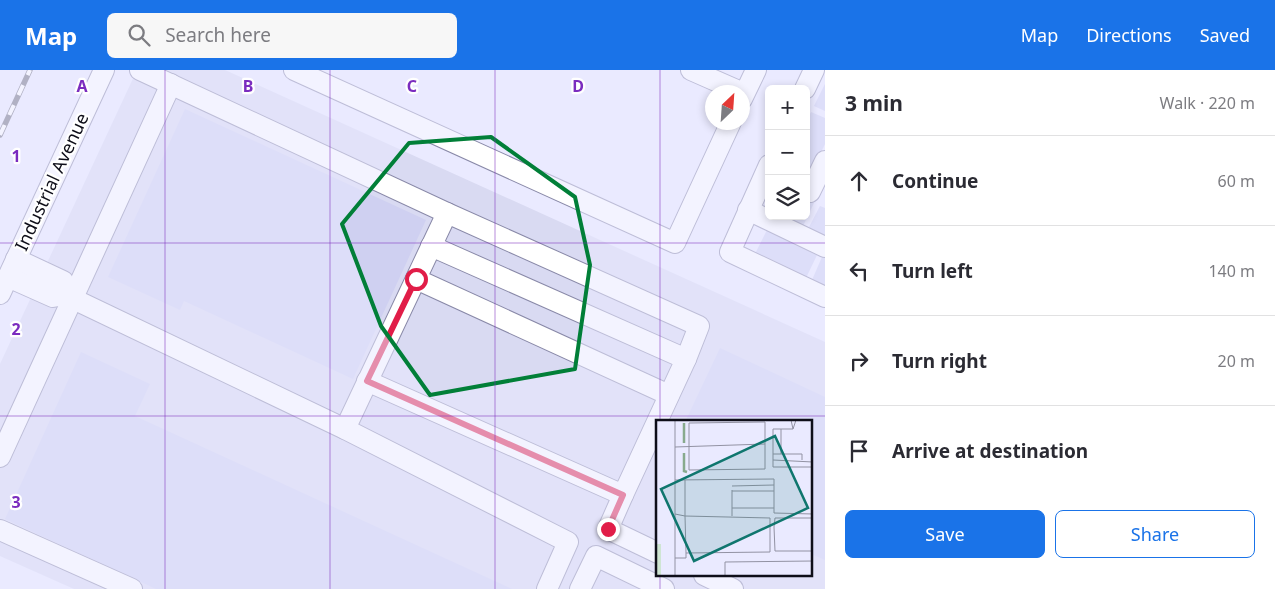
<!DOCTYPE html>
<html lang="en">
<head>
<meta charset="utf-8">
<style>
	:root { --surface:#fff; --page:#f7f7f7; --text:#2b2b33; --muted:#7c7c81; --line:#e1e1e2; --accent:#1a73e8 }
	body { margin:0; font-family:"Noto Sans",sans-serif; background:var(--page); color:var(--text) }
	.controls { position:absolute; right:15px; top:15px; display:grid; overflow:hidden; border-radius:8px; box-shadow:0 2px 8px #0003 }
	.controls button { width:45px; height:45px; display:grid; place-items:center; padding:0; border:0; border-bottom:1px solid var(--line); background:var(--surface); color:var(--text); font:25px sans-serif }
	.compass { position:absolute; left:705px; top:15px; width:45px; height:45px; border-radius:50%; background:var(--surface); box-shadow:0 2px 8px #0003; rotate:25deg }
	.stop { position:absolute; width:15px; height:15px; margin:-11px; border:4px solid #e11d48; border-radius:50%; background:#fff }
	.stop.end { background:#e11d48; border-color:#fff; box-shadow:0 1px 5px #0008 }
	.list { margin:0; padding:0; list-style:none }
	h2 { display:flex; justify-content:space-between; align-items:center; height:65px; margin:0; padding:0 20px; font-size:21px }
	h2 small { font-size:16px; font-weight:400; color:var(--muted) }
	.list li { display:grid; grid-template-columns:32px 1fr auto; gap:15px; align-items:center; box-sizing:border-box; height:90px; padding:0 20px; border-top:1px solid var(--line) }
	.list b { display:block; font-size:19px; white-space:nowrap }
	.list em { font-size:16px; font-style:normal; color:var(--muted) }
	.actions { display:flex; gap:10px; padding:15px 20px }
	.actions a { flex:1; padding:11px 0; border:1px solid var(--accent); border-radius:8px; text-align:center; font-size:18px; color:var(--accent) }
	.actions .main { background:var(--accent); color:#fff }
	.icon { flex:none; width:28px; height:28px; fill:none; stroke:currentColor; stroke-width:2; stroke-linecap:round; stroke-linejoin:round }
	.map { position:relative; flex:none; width:825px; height:519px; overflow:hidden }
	header { display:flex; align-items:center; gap:30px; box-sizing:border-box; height:70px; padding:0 25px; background:var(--accent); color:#fff }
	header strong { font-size:24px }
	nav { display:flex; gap:28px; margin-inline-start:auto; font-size:18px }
	.search { width:350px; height:45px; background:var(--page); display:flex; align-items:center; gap:12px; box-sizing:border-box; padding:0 18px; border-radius:8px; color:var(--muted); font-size:19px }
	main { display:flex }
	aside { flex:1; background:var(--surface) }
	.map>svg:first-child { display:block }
	.built { fill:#d9daf2; fill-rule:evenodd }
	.building { fill:#cfd0f1 }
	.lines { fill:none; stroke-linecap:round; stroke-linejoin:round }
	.minor-casing { stroke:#8989a8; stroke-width:22 }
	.minor { stroke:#fff; stroke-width:20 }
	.rail-casing { stroke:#6e6e7d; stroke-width:5.5 }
	.rail { stroke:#fff; stroke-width:4; stroke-dasharray:11; stroke-linecap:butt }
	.route { stroke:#e11d48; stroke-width:6 }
	.marked { fill:none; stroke:#017f38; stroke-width:4; stroke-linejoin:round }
	.grid { fill:none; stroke:#7b2cbf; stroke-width:1; stroke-opacity:0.55 }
	.labels { text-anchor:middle; stroke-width:4.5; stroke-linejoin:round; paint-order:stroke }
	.street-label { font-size:18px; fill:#0e0e19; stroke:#fff }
	.inset-river { fill:none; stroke:#88aa8d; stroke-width:2.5 }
	.inset-road { fill:none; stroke:#9292a3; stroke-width:1 }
	.view { fill:#0f766e; fill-opacity:0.15; stroke:#0f766e; stroke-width:2.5 }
	.inset-edge { fill:none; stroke:#0e0e19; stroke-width:2.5 }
	.grid-label { font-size:16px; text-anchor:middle; font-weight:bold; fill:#7b2cbf; stroke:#fff; stroke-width:4.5; stroke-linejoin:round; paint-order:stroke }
</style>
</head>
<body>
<header>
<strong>Map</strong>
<div class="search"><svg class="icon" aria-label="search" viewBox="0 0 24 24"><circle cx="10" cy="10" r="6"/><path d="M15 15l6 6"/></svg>Search here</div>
<nav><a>Map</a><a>Directions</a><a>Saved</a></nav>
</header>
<main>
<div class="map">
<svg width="825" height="519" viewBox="0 0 825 519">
	<rect width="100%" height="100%" fill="#eaeaff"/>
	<path class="built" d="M137 0H225L825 272V519H74L0 486V294ZM658 352H811V505H658Z"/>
	<g class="building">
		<polygon points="825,14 825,41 814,36"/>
		<polygon points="185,39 426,150 353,309 184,231 180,240 108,207"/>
		<polygon points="811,42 825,48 825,74 808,109 806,108 806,53"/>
		<polygon points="806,129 814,133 803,156 785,148 806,146"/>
		<polygon points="820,136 825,138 825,167 808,159"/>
		<polygon points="767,160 817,185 806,208 755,184"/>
		<polygon points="822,187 825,188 825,217 812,210"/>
		<polygon points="720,278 825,327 825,490 811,484 811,352 685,352"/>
		<polygon points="81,282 150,314 135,346 512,519 156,519 5,449"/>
	</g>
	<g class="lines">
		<defs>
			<g id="minor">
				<polyline points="140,0 447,143 699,256 686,289"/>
				<polyline points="294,0 675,173 731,52"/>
				<polyline points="691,0 741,22"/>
				<polyline points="805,19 814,0"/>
				<polyline points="742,29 756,0"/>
				<polyline points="769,95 730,182 825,227"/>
				<polyline points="810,122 825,91"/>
				<polyline points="748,140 825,177"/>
				<polyline points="16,189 63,211 65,225"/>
				<polyline points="8,207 53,227 65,225 345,359 568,472 547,519"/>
				<polyline points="416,209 669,325"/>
				<polyline points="0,224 104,0"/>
				<polyline points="367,311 623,425 686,289 431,176"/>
				<polyline points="345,359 447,143"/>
				<polyline points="0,387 171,14"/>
				<polyline points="623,425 608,459 658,483"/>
				<polyline points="0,460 132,519"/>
				<polyline points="704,505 733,519"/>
				<polyline points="580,519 596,486 664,519"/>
			</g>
		</defs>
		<use href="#minor" class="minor-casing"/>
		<use href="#minor" class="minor"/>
		<defs>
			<polyline id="rail" points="0,65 30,0"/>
		</defs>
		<use href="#rail" class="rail-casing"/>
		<use href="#rail" class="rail"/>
	</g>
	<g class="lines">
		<polyline class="route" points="416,209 367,311 623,425 608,459"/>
	</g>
	<path d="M0 0H825V519H0ZM491 67 575 127 590 195 575 299 430 325 381 256 342 154 409 73Z" fill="#eaeaff" fill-opacity=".55" fill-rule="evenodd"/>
	<path class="marked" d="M491 67 575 127 590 195 575 299 430 325 381 256 342 154 409 73Z"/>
	<path class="grid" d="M165 0V519M330 0V519M495 0V519M660 0V352M0 173H825M0 346H825M660 505V519"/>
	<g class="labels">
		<g class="street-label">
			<text transform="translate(52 112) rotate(-65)" y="6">Industrial Avenue</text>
		</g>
	</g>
	<g transform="translate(656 350)">
		<rect width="156" height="156" fill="#eaeaff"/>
		<path d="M0 124H5V156H0Z" fill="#cfe5d3"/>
		<path class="inset-river" d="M28 3V23M28 33V51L31 52"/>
		<path class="inset-road" d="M19 0V156M135 0 137 9 140 0M109 2V49L33 50V3ZM137 9H117V47H157M19 27 109 24M117 34H146V40M125 34V9M117 40 157 42M19 60 118 59V65M76 71H118M76 88H118V65L76 66M118 88V93L157 94M19 94 29 96 114 98V132L30 133 29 96V60M76 96V70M157 98H119L118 107 119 131H157M19 138H30V133M69 156V142L157 141"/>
		<path class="view" d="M119 16 152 88 38 141 5 69Z"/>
		<rect width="156" height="156" class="inset-edge"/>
	</g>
	<g class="grid-label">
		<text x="82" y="22">A</text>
		<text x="248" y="22">B</text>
		<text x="412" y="22">C</text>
		<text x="578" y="22">D</text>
		<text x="16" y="92">1</text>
		<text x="16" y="265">2</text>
		<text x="16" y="438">3</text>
	</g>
</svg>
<div class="controls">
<button>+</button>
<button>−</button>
<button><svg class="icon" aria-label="layers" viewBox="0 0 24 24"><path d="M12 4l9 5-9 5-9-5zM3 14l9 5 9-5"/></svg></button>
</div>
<svg class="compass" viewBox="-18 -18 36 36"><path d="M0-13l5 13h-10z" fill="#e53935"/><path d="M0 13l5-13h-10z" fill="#7c7c81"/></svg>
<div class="stop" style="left:416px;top:209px"></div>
<div class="stop end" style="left:608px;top:459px"></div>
</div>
<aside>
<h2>3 min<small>Walk · 220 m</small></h2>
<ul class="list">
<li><svg class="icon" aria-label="ahead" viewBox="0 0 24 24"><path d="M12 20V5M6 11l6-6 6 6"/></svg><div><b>Continue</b></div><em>60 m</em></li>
<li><svg class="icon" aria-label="left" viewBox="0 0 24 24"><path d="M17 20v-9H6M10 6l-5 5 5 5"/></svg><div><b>Turn left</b></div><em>140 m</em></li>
<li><svg class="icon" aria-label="right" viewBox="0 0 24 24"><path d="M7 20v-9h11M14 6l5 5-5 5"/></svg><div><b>Turn right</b></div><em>20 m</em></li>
<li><svg class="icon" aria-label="arrive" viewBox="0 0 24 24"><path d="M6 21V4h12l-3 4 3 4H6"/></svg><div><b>Arrive at destination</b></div></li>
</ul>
<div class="actions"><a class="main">Save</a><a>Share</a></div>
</aside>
</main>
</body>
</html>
